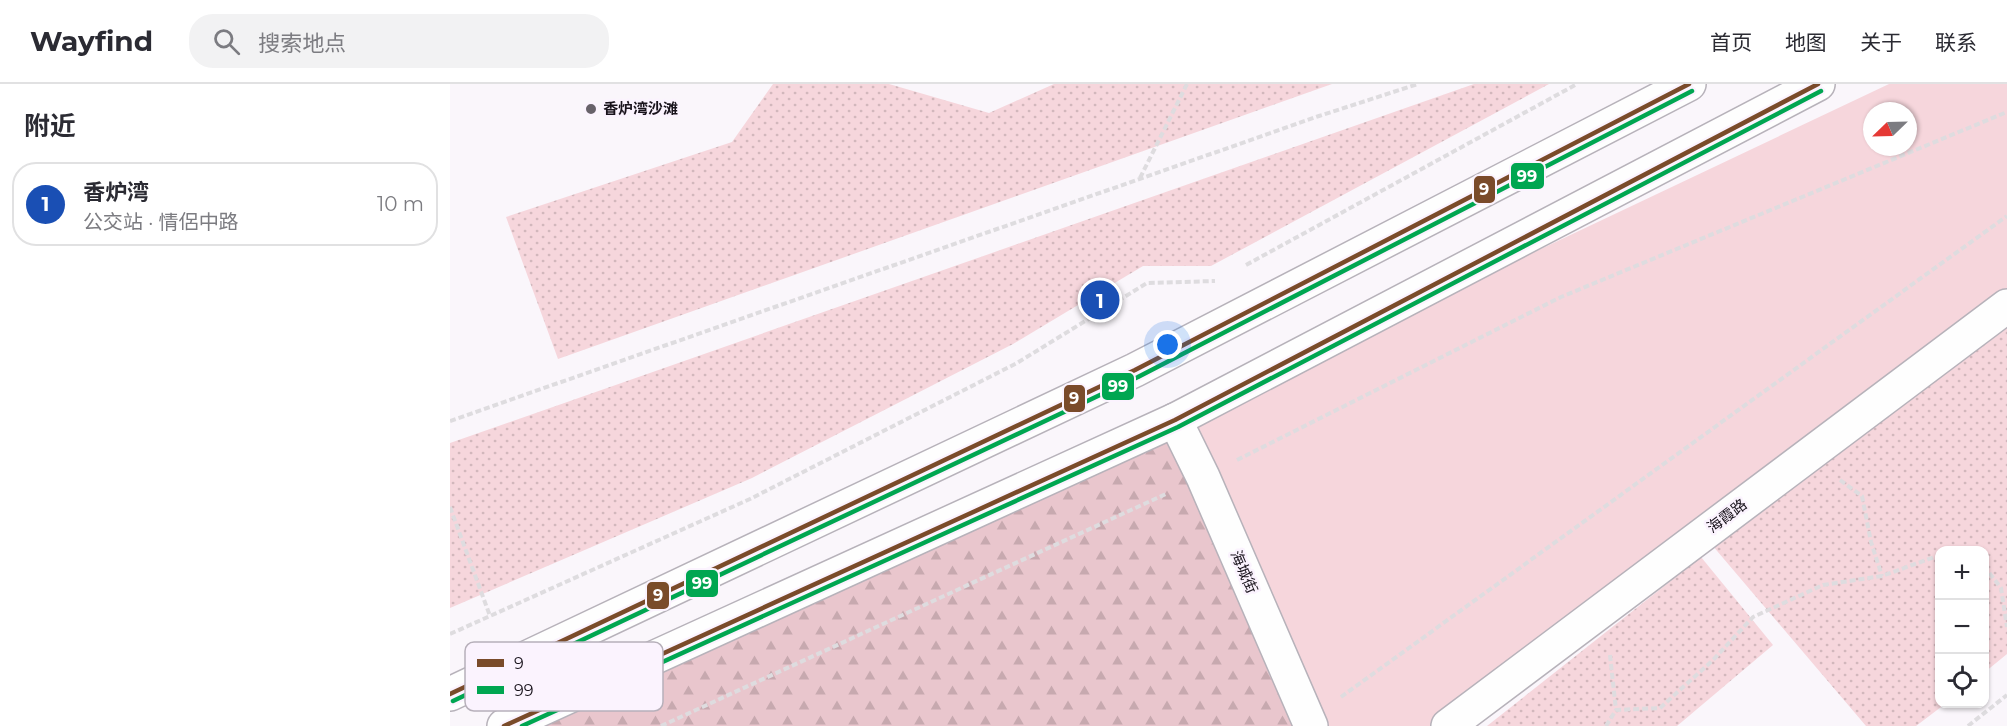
<!DOCTYPE html>
<html lang="zh">
<head>
<meta charset="utf-8">
<style>
	:root { --surface:#fff; --page:#f2f2f3; --text:#2b2b33; --muted:#7c7c81; --line:#e1e1e2; --accent:#676269 }
	body { margin:0; font-family:Montserrat,"Noto Sans SC",sans-serif; background:var(--page); color:var(--text) }
	.controls { position:absolute; right:18px; bottom:18px; display:grid; overflow:hidden; border-radius:12px; box-shadow:0 2px 4px #0004 }
	.controls button { width:54px; height:54px; display:grid; place-items:center; padding:0; border:0; border-bottom:2px solid var(--line); background:var(--surface); color:var(--text); font:30px sans-serif }
	.compass { position:absolute; left:1413px; top:18px; width:54px; height:54px; border-radius:50%; background:var(--surface); box-shadow:0 2px 4px #0004; rotate:247deg }
	.you { position:absolute; left:718px; top:261px; width:21px; height:21px; margin:-15px; border:4px solid #fff; border-radius:50%; background:#1a73e8; box-shadow:0 0 0 9px #1a73e833 }
	.badge { display:grid; place-items:center; width:39px; height:39px; border-radius:50%; background:var(--accent); color:#fff; font-size:20px; font-weight:700 }
	.pin { position:absolute; translate:-50% -50%; border:3px solid #fff; box-shadow:0 2px 6px #0006 }
	.list { margin:0; padding:0; list-style:none }
	h2 { display:flex; justify-content:space-between; align-items:center; height:78px; margin:0; padding:0 24px; font-size:26px }
	h2 small { font-size:20px; font-weight:400; color:var(--muted) }
	.list li { display:grid; grid-template-columns:39px 1fr auto; gap:18px; align-items:center; box-sizing:border-box; height:84px; margin:0 12px 12px; padding:0 12px; border:2px solid var(--line); border-radius:24px }
	.list b { display:block; font-size:22px; white-space:nowrap }
	.list p { margin:0; font-size:20px; white-space:nowrap; color:var(--muted) }
	.list em { font-size:20px; font-style:normal; color:var(--muted) }
	.icon { flex:none; width:33px; height:33px; fill:none; stroke:currentColor; stroke-width:2; stroke-linecap:round; stroke-linejoin:round }
	.map { position:relative; flex:none; width:1557px; height:642px; overflow:hidden }
	header { display:flex; align-items:center; gap:36px; box-sizing:border-box; height:84px; padding:0 30px; background:var(--surface); border-bottom:2px solid var(--line) }
	header strong { font-size:28px }
	nav { display:flex; gap:33px; margin-inline-start:auto; font-size:21px }
	.search { width:420px; height:54px; background:var(--page); display:flex; align-items:center; gap:15px; box-sizing:border-box; padding:0 21px; border-radius:24px; color:var(--muted); font-size:22px }
	main { display:flex }
	aside { flex:1; background:var(--surface) }
	.map>svg:first-child { display:block }
	.grass { fill:url(#grass-dots) }
	.forest { fill:url(#forest-firs) }
	.garden { fill:#f6d6dc; fill-rule:evenodd }
	.lines { fill:none; stroke-linecap:round; stroke-linejoin:round }
	.minor-casing { stroke:#b7b2ba; stroke-width:36 }
	.trunk-casing { stroke:#b7b2ba; stroke-width:36 }
	.path { stroke:#dedcdf; stroke-width:4; stroke-dasharray:6 3; stroke-linecap:butt }
	.minor { stroke:#fefefe; stroke-width:33 }
	.trunk { stroke:#fefefe; stroke-width:33 }
	.bus-1-casing { stroke:#fbf3fe; stroke-width:9 }
	.bus-2-casing { stroke:#fbf3fe; stroke-width:9 }
	.bus-1 { stroke:#7a4b2a; stroke-width:4.5 }
	.bus-2 { stroke:#00a651; stroke-width:4.5 }
	.poi-dot { fill:#676269; stroke:#fbf3fe; stroke-width:2 }
	.labels { text-anchor:middle; stroke-width:5; stroke-linejoin:round; paint-order:stroke }
	.poi-label { font-size:15px; font-weight:bold; fill:#18121b; stroke:#fbf3fe; text-anchor:start }
	.street-label { font-size:15px; fill:#18121b; stroke:#fbf3fe }
	.key { fill:#fbf3fe; stroke:#b7b0ba; stroke-width:1.5 }
	.key-label { font-size:16px; fill:#18121b }
	.line-badge { stroke:#fbf3fe; stroke-width:2 }
	.badge-label { font-size:16px; text-anchor:middle; font-weight:bold; fill:#fff }
</style>
</head>
<body>
<header>
<strong>Wayfind</strong>
<div class="search"><svg class="icon" aria-label="search" viewBox="0 0 24 24"><circle cx="10" cy="10" r="6"/><path d="M15 15l6 6"/></svg>搜索地点</div>
<nav><a>首页</a><a>地图</a><a>关于</a><a>联系</a></nav>
</header>
<main>
<aside>
<h2>附近<small></small></h2>
<ul class="list">
<li><span class="badge" style="background:#1a4fb4">1</span><div><b>香炉湾</b><p>公交站 · 情侶中路</p></div><em>10 m</em></li>
</ul>
</aside>
<div class="map">
<svg width="1557" height="642" viewBox="0 0 1557 642">
	<defs>
		<pattern id="grass-dots" width="8" height="8" patternUnits="userSpaceOnUse" patternTransform="scale(1.5)"><rect width="8" height="8" fill="#f6d6dc"/><path d="M2 2h.1M6 6h.1" fill="none" stroke="#d2b7bc" stroke-width="1.8" stroke-linecap="round"/></pattern>
		<pattern id="forest-firs" width="22" height="20" patternUnits="userSpaceOnUse" patternTransform="scale(1.5)"><rect width="22" height="20" fill="#e9c6cd"/><path d="M5 1l3.5 6h-7zM16 11l3.5 6h-7z" fill="#c7a9af"/></pattern>
	</defs>
	<rect width="100%" height="100%" fill="#faf6fb"/>
	<g class="grass">
		<polygon points="323,0 439,0 539,29 604,0 882,0 108,275 56,133 282,58"/>
		<polygon points="1024,0 1099,0 761,182 693,182 563,260 302,394 0,524 0,359"/>
		<polygon points="1557,244 1557,570 1535,588 1534,466 1490,466 1490,620 1495,620 1466,642 1416,642 1262,461"/>
		<polygon points="1251,473 1323,561 1227,642 1037,642"/>
	</g>
	<polygon class="forest" points="723,340 856,642 52,642"/>
	<path class="garden" d="M1439 0H1557V219L991 642H862L730 336ZM1422 27H1458V63H1422Z"/>
	<g class="lines">
		<defs>
			<g id="minor">
				<polyline points="725,336 753,393 861,642"/>
				<polyline points="998,642 1557,222"/>
			</g>
			<g id="trunk">
				<polyline points="0,610 685,286 1239,0"/>
				<polyline points="54,642 725,336 1368,0"/>
			</g>
		</defs>
		<use href="#minor" class="minor-casing"/>
		<use href="#trunk" class="trunk-casing"/>
		<g class="path">
			<polyline points="690,94 737,0"/>
			<polyline points="796,181 1127,0"/>
			<polyline points="0,337 869,32 968,0"/>
			<polyline points="787,376 1111,213 1557,28"/>
			<polyline points="1390,396 1412,412 1421,458 1432,492"/>
			<polyline points="0,423 40,532"/>
			<polyline points="1501,466 1507,466"/>
			<polyline points="1534,482 1551,504 1557,543"/>
			<polyline points="0,550 300,415 567,279 697,199 765,197"/>
			<polyline points="1160,571 1166,626"/>
			<polyline points="891,613 1557,132"/>
			<polyline points="211,642 718,409"/>
			<polyline points="1156,642 1166,626 1210,624 1263,576 1303,533 1373,501 1432,492 1490,471"/>
			<polyline points="1518,642 1557,611"/>
		</g>
		<use href="#minor" class="minor"/>
		<use href="#trunk" class="trunk"/>
		<defs>
			<g id="bus-1">
				<polyline points="0,610 685,286 1239,0"/>
				<polyline points="54,642 725,336 1368,0"/>
			</g>
			<g id="bus-2">
				<polyline points="3,617 688,293 1242,7"/>
				<polyline points="72,642 728,343 1371,7"/>
			</g>
		</defs>
		<use href="#bus-1" class="bus-1-casing"/>
		<use href="#bus-2" class="bus-2-casing"/>
		<use href="#bus-1" class="bus-1"/>
		<use href="#bus-2" class="bus-2"/>
	</g>
	<circle class="poi-dot" cx="141" cy="25" r="6"/>
	<g class="labels">
		<g class="poi-label">
			<text x="153" y="30">香炉湾沙滩</text>
		</g>
		<g class="street-label">
			<text transform="translate(1277 432) rotate(-37)" y="5">海霞路</text>
			<text transform="translate(794 488) rotate(67)" y="5">海城街</text>
		</g>
	</g>
	<rect x="15" y="558" width="198" height="69" rx="9" class="key"/>
	<rect x="27" y="575" width="27" height="8" fill="#7a4b2a"/>
	<rect x="27" y="602" width="27" height="8" fill="#00a651"/>
	<g class="key-label">
		<text x="64" y="585">9</text>
		<text x="64" y="612">99</text>
	</g>
	<g class="line-badge">
		<rect x="1060" y="78" width="35" height="28" rx="6" fill="#00a651"/>
		<rect x="1023" y="91" width="23" height="29" rx="6" fill="#7a4b2a"/>
		<rect x="651" y="288" width="34" height="29" rx="6" fill="#00a651"/>
		<rect x="613" y="300" width="23" height="29" rx="6" fill="#7a4b2a"/>
		<rect x="235" y="485" width="34" height="29" rx="6" fill="#00a651"/>
		<rect x="196" y="497" width="24" height="29" rx="6" fill="#7a4b2a"/>
	</g>
	<g class="badge-label">
		<text x="1077" y="98">99</text>
		<text x="1034" y="111">9</text>
		<text x="668" y="308">99</text>
		<text x="624" y="320">9</text>
		<text x="252" y="505">99</text>
		<text x="208" y="517">9</text>
	</g>
</svg>
<div class="controls">
<button>+</button>
<button>−</button>
<button><svg class="icon" aria-label="locate" viewBox="0 0 24 24"><circle cx="12" cy="12" r="6"/><path d="M12 2v4M12 18v4M2 12h4M18 12h4"/></svg></button>
</div>
<svg class="compass" viewBox="-18 -18 36 36"><path d="M0-13l5 13h-10z" fill="#e53935"/><path d="M0 13l5-13h-10z" fill="#7c7c81"/></svg>
<div class="you"></div>
<div class="pin badge" style="left:650px;top:216px;background:#1a4fb4">1</div>
</div>
</main>
</body>
</html>
